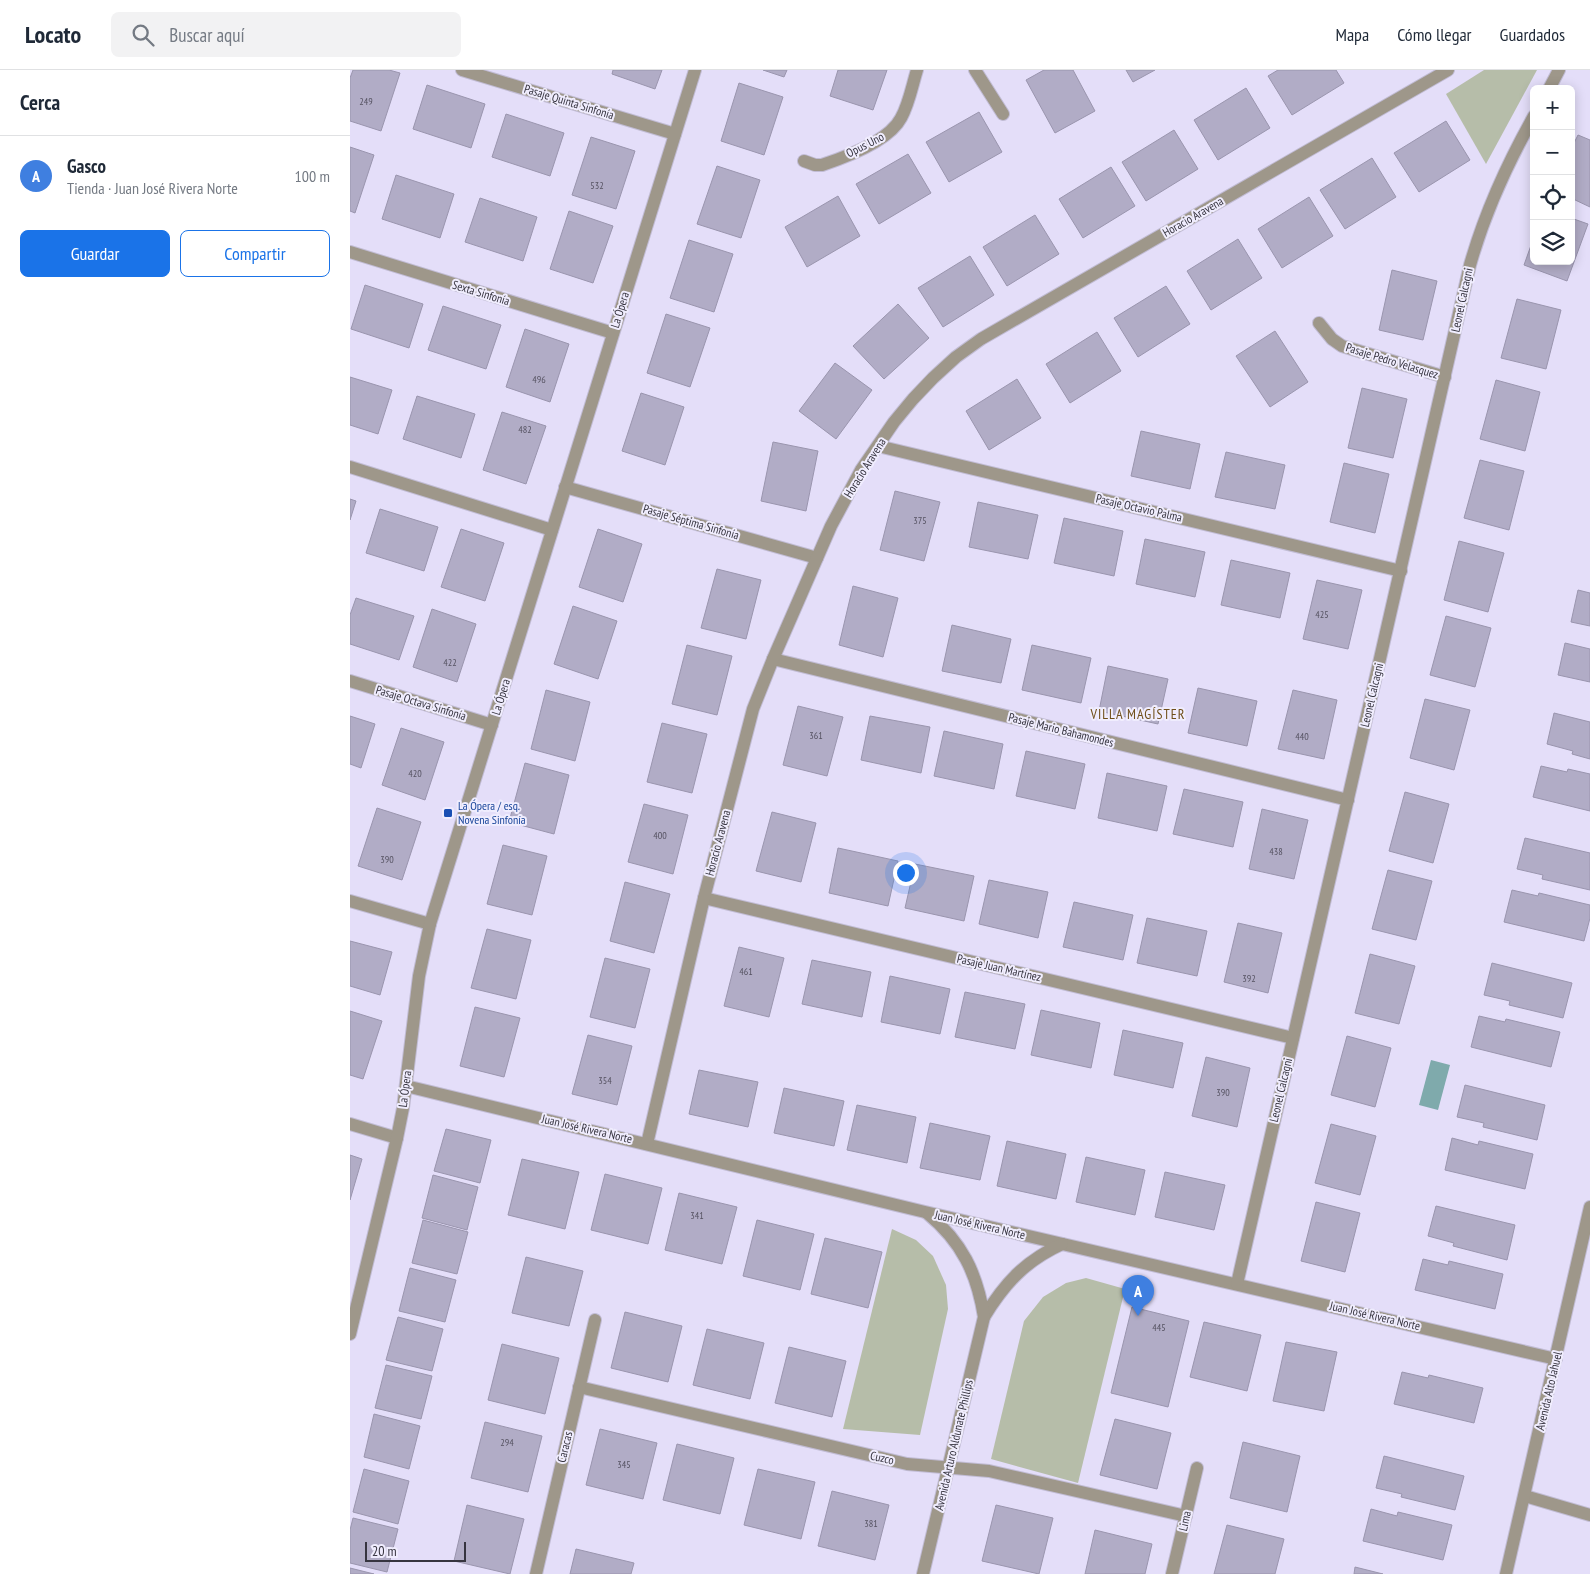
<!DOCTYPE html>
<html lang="es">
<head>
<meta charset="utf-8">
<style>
	:root { --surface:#fff; --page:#f2f2f3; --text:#1f2937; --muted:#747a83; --line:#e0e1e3; --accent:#1a73e8 }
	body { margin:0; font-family:"PT Sans Narrow",sans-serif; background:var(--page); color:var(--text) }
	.controls { position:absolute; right:15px; top:15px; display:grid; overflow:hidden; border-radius:8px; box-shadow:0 2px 12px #0003 }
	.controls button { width:45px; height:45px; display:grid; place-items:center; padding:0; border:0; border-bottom:1px solid var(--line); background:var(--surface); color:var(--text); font:25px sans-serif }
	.scale { position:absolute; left:15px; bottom:12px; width:101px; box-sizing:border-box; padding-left:5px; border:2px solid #36343f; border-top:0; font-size:14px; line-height:18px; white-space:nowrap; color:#36343f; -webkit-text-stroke:4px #f0edfe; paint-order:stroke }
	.you { position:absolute; left:555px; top:802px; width:18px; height:18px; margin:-12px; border:4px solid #fff; border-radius:50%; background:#1a73e8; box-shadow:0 0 0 8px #1a73e833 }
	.badge { display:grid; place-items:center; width:32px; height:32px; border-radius:50%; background:var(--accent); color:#fff; font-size:16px; font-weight:700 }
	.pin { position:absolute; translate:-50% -41px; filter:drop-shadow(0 1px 2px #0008) }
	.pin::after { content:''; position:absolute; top:26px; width:18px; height:15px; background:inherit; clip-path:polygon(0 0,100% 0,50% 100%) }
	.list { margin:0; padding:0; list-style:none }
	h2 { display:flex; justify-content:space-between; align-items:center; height:65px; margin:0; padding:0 20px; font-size:21px }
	h2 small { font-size:16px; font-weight:400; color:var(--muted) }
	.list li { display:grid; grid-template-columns:32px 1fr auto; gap:15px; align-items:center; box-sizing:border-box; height:80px; padding:0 20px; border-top:1px solid var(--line) }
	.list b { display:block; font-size:19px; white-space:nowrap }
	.list p { margin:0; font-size:16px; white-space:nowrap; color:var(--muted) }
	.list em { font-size:16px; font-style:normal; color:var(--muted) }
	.actions { display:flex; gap:10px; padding:15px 20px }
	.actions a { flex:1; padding:11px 0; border:1px solid var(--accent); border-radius:8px; text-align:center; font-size:18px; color:var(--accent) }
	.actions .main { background:var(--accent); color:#fff }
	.icon { flex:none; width:28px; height:28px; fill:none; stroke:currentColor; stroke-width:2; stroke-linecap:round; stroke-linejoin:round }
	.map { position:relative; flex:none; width:1240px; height:1504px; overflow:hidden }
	header { display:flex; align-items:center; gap:30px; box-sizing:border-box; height:70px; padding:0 25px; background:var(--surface); border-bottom:1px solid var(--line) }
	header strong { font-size:24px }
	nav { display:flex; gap:28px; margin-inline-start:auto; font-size:18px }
	.search { width:350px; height:45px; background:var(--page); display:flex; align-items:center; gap:12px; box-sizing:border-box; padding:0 18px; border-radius:8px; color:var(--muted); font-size:19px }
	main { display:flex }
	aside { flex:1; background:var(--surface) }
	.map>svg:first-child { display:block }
	.green { fill:#b6bda9 }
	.water { fill:#7faaac }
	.building { fill:#b1acc6; stroke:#9a95ae }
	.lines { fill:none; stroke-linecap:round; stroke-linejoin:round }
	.minor-casing { stroke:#c1bcd4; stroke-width:14 }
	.tertiary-casing { stroke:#c1bcd4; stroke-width:14 }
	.minor { stroke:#9e978a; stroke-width:12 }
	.tertiary { stroke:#9e978a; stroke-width:12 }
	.transit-dot { fill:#1a4fb4; stroke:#f0edfe; stroke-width:2 }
	.labels { text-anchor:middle; stroke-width:4; stroke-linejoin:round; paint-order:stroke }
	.number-label { font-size:10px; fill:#555261 }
	.street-label { font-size:12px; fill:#36343f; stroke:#f0edfe }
	.transit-label { font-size:12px; fill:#164399; stroke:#f0edfe; text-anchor:start }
	.neighbourhood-label { font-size:14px; letter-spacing:1px; fill:#704f1b; stroke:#f0edfe }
</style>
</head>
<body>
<header>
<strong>Locato</strong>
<div class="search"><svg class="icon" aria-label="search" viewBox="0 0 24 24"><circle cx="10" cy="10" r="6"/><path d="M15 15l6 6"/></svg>Buscar aquí</div>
<nav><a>Mapa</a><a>Cómo llegar</a><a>Guardados</a></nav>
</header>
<main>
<aside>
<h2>Cerca<small></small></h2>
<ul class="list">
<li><span class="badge" style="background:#3f7fe0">A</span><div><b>Gasco</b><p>Tienda · Juan José Rivera Norte</p></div><em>100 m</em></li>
</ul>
<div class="actions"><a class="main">Guardar</a><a>Compartir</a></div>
</aside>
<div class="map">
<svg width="1240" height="1504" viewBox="0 0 1240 1504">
	<rect width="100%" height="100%" fill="#e4def9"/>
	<g class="green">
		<polygon points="1134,0 1187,0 1136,94 1096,24"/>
		<polygon points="542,1159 566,1170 583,1186 596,1215 598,1239 570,1365 493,1359"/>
		<polygon points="736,1208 775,1219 728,1413 641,1389 674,1251 693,1227 716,1213"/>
	</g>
	<polygon class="water" points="1081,990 1100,995 1088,1040 1069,1035"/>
	<g class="building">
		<polygon points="3,0 39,0 50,3 31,61 0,51 0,8"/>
		<polygon points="263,0 312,0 305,19 262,4"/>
		<polygon points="413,0 437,0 434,7"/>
		<polygon points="488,0 537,0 523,40 480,26"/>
		<polygon points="694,0 723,0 745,41 705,63 676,10"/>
		<polygon points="776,0 805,0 783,12"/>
		<polygon points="928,0 986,0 994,13 942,45 918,6"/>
		<polygon points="389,13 433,27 414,85 371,71"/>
		<polygon points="77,15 135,34 121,78 63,59"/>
		<polygon points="896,18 920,58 868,90 844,50"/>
		<polygon points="629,42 652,82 599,112 576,72"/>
		<polygon points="156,44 214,63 200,106 142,87"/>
		<polygon points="1096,51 1120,90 1069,122 1044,83"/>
		<polygon points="824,60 848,99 796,131 772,92"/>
		<polygon points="1228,65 1240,70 1240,137 1221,128 1221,79"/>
		<polygon points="241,67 285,81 266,139 222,125"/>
		<polygon points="0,77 24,85 5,143 0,141"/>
		<polygon points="558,84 581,123 529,154 506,114"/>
		<polygon points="1022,88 1046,127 995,159 970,120"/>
		<polygon points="367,96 410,110 391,168 347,154"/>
		<polygon points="761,97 785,136 733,168 709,129"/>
		<polygon points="46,105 104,124 90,168 32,149"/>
		<polygon points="488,126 510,166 457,197 435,157"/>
		<polygon points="959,127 983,166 932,198 908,159"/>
		<polygon points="130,128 187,147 173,191 115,172"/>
		<polygon points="219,141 263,156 243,213 200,199"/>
		<polygon points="685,145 709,184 657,216 633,177"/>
		<polygon points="1221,148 1238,154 1217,211 1174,195 1184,167 1184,191 1221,191"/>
		<polygon points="888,169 912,208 861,240 837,201"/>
		<polygon points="339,170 383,184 364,242 320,228"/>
		<polygon points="620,186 644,225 593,257 568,218"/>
		<polygon points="1042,200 1087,211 1073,270 1029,260"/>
		<polygon points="15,215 73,234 59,278 1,259"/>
		<polygon points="816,216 840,254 788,287 764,248"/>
		<polygon points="1167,229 1211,240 1196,299 1151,288"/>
		<polygon points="548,234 579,268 534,309 503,276"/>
		<polygon points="93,236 151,255 136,299 78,280"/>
		<polygon points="316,244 360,258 340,317 297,303"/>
		<polygon points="175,259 219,274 200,332 156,317"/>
		<polygon points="925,261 958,312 920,337 886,286"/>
		<polygon points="747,262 771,301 720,333 696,294"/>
		<polygon points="485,293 522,320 486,369 449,341"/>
		<polygon points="0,307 42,320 28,364 0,355"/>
		<polygon points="667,309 691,348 639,380 616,341"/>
		<polygon points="1146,310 1190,322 1175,381 1130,369"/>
		<polygon points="1012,318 1057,329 1043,388 998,378"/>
		<polygon points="291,323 334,337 315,395 272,381"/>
		<polygon points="67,326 125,344 111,388 53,369"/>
		<polygon points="152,342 196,356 176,414 133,400"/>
		<polygon points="791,361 850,374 840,419 781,406"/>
		<polygon points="423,372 468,381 456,441 411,431"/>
		<polygon points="876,382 935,395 925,439 865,427"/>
		<polygon points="1130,390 1174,401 1159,460 1114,448"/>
		<polygon points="994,393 1039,404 1025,463 980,452"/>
		<polygon points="545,421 590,432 574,491 530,480"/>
		<polygon points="0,429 6,431 0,450"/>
		<polygon points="628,432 688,445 678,489 619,477"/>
		<polygon points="30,439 88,457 74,501 16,483"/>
		<polygon points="714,448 773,461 764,506 704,493"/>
		<polygon points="111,459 154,473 135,531 91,517"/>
		<polygon points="248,459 292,474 273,532 229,517"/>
		<polygon points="795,469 855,482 845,527 786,514"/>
		<polygon points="1109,471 1154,483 1138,542 1094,530"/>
		<polygon points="881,490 940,503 930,548 871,535"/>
		<polygon points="367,499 411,510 396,569 351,558"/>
		<polygon points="967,510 1012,520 998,579 953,569"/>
		<polygon points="503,516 548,528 533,587 489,575"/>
		<polygon points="1228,520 1240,523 1240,556 1221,552"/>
		<polygon points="6,528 64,546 49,590 0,574 0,545"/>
		<polygon points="223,536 267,551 248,609 204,594"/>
		<polygon points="82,539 126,554 107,612 63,597"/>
		<polygon points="1096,546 1141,558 1125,617 1080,605"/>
		<polygon points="602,555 661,569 651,613 592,601"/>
		<polygon points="1215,573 1240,579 1240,612 1208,605"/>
		<polygon points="337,575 382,586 367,645 322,634"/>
		<polygon points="682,575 741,588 731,633 672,620"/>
		<polygon points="758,596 818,609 808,654 749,641"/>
		<polygon points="848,618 907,631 897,676 838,663"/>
		<polygon points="196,620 240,632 225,691 181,679"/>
		<polygon points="943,620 987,630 974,689 928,679"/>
		<polygon points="1075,629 1120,640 1104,700 1060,688"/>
		<polygon points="448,636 493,647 477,706 433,695"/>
		<polygon points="1204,643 1240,652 1240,689 1222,684 1223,681 1197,674"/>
		<polygon points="0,646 25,654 11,698 0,694"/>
		<polygon points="520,646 580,657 571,703 511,690"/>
		<polygon points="312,653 357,664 342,723 297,712"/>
		<polygon points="51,658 94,672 75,730 32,715"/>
		<polygon points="594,661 653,674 644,719 584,706"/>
		<polygon points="676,681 735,694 725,739 666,726"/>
		<polygon points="175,693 219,705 204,764 159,752"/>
		<polygon points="1191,696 1217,702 1218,699 1240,704 1240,741 1183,727"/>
		<polygon points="757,703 817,716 807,761 748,748"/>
		<polygon points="834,719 893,732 883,777 823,764"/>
		<polygon points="1055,722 1099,734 1083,793 1039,781"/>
		<polygon points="294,734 338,745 323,804 278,792"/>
		<polygon points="27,738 71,752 52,810 8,796"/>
		<polygon points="912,739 958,750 944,809 899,799"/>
		<polygon points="422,742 466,753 451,812 406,801"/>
		<polygon points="1175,768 1240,783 1240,820 1192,809 1193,805 1167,799"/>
		<polygon points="153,775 197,786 182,845 137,834"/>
		<polygon points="488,778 548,791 538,836 479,823"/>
		<polygon points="565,794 624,806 614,851 555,838"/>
		<polygon points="1038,800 1082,811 1066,870 1022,859"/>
		<polygon points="639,810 698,822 688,868 629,854"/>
		<polygon points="275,812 320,824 304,883 260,871"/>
		<polygon points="1162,820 1188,826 1189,823 1240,835 1240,848 1234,871 1154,852"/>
		<polygon points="724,832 783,845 773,890 713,877"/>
		<polygon points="797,848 857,861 847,906 787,893"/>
		<polygon points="888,853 932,863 918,923 874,912"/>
		<polygon points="137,859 181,870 166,929 121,918"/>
		<polygon points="0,871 42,882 30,925 0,916"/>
		<polygon points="389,877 434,888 419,947 374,936"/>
		<polygon points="1020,884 1065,896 1049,954 1005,943"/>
		<polygon points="255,888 300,899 285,958 240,947"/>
		<polygon points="462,890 521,902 512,947 452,934"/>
		<polygon points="1142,893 1222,913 1213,948 1159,935 1160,931 1134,925"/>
		<polygon points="540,906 600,919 590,964 531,952"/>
		<polygon points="615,922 675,934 665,979 605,967"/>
		<polygon points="125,937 170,948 154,1007 110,996"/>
		<polygon points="691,940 750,953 741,998 681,985"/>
		<polygon points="0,941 32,951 13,1009 0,1005"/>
		<polygon points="1129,946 1155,952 1156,949 1210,962 1201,997 1121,977"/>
		<polygon points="773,960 833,973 823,1018 764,1005"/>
		<polygon points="238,965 282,976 267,1035 222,1024"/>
		<polygon points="997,966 1041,978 1025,1037 981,1025"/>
		<polygon points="856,987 900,998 887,1057 842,1046"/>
		<polygon points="349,1000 408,1012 398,1057 339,1044"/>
		<polygon points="1115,1015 1195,1035 1187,1070 1133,1057 1134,1053 1107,1047"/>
		<polygon points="434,1018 494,1031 484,1076 424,1063"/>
		<polygon points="507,1035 566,1047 557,1093 497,1080"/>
		<polygon points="580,1053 640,1066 630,1110 570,1098"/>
		<polygon points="981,1054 1026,1066 1010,1125 965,1113"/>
		<polygon points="96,1059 141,1070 130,1113 84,1101"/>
		<polygon points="1102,1068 1128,1075 1129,1071 1183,1084 1175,1119 1095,1100"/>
		<polygon points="657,1071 716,1084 706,1129 647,1116"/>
		<polygon points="0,1085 12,1089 0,1130"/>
		<polygon points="736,1087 795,1100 785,1145 726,1132"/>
		<polygon points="172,1089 229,1102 215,1159 158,1145"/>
		<polygon points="815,1102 875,1115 864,1160 805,1147"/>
		<polygon points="255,1104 312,1118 298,1174 241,1160"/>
		<polygon points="83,1105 128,1117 117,1160 72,1148"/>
		<polygon points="329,1123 387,1137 372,1194 315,1180"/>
		<polygon points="966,1132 1010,1143 995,1202 951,1191"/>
		<polygon points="1086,1136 1165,1155 1157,1190 1103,1176 1104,1173 1078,1166"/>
		<polygon points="73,1150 118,1162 107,1204 62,1193"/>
		<polygon points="407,1150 464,1164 450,1220 393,1206"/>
		<polygon points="475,1168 532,1182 518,1238 461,1224"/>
		<polygon points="176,1187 233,1201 219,1256 162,1243"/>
		<polygon points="1073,1189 1098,1195 1099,1191 1153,1204 1145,1239 1065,1220"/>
		<polygon points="60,1198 106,1210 95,1252 49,1241"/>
		<polygon points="782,1237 839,1251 818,1337 761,1323"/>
		<polygon points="275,1242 332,1256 318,1312 261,1298"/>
		<polygon points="48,1247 93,1259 82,1301 36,1290"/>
		<polygon points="854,1252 911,1265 897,1321 840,1307"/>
		<polygon points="357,1259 414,1273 400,1329 343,1315"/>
		<polygon points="936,1272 987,1282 974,1341 923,1331"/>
		<polygon points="152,1274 209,1288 195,1344 138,1330"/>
		<polygon points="439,1277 496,1291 482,1347 425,1333"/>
		<polygon points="36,1295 82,1306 71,1349 25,1338"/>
		<polygon points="1052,1302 1078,1308 1079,1305 1133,1318 1124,1353 1044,1334"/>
		<polygon points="24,1344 70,1356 59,1399 14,1387"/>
		<polygon points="765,1349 821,1363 807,1419 750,1405"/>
		<polygon points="135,1352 192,1366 178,1422 121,1408"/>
		<polygon points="250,1359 307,1373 293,1429 236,1415"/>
		<polygon points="893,1372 950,1386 937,1442 880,1428"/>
		<polygon points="327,1374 384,1388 370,1444 313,1430"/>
		<polygon points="1034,1386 1114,1406 1105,1440 1051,1427 1052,1424 1026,1418"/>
		<polygon points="14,1399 59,1411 48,1454 3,1442"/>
		<polygon points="408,1399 465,1412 451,1469 394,1455"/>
		<polygon points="482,1421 539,1435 525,1490 468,1476"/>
		<polygon points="117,1435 174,1449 160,1504 104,1491"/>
		<polygon points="646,1435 703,1448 689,1504 632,1491"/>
		<polygon points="1021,1439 1047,1446 1048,1442 1102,1455 1093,1490 1013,1471"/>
		<polygon points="3,1448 48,1459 37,1502 0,1493 0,1460"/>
		<polygon points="877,1455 934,1469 925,1504 864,1504"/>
		<polygon points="745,1460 802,1474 795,1504 735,1504"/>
		<polygon points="226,1479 284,1493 281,1504 220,1504"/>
		<polygon points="1005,1497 1033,1504 1004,1504"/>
		<polygon points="0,1498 24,1504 0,1504"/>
	</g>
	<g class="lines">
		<defs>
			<g id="minor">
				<polyline points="112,0 325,64"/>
				<polyline points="625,0 653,44"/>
				<polyline points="1199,19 1209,0"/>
				<path d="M454 91 465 95H472C496 87 539 71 551 48 559 34 562 16 567 0"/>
				<polyline points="0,182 263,263"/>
				<polyline points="969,253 982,269 992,276 1095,307"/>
				<polyline points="528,376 1051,501"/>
				<polyline points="0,397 202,460"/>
				<polyline points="215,417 467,488"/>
				<polyline points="423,589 998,730"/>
				<polyline points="0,611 142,655"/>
				<polyline points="354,828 943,968"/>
				<polyline points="0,831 80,854"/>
				<polyline points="56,1016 575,1142 1206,1289"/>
				<polyline points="0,1054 47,1068"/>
				<polyline points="297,1074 354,828 403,639 423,589 481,456 511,400 544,352 563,329 583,308 606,287 631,269 1098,0"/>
				<path d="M887 1214 1120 195C1135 142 1157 94 1184 46"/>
				<path d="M634 1247C655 1213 675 1191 712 1174"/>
				<polyline points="0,1264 47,1068 53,1038 69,906 80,854 345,0"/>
				<polyline points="229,1317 557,1394 639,1401 836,1446"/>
				<polyline points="1175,1426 1240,1445"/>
				<polyline points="186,1504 245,1250"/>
				<path d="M573 1504 634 1247C627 1203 612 1172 577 1143"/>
				<polyline points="822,1504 847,1398"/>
			</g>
			<polyline id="tertiary" points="1156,1504 1240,1137"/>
		</defs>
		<use href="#minor" class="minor-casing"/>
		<use href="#tertiary" class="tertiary-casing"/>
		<use href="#minor" class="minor"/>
		<use href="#tertiary" class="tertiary"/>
	</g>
	<rect class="transit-dot" x="93" y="738" width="10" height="10" rx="2.5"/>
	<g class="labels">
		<g class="number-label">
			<text x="16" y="35">249</text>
			<text x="247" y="119">532</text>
			<text x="189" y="313">496</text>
			<text x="175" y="363">482</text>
			<text x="570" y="454">375</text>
			<text x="972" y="548">425</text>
			<text x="100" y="596">422</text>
			<text x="466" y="669">361</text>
			<text x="952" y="670">440</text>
			<text x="65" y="707">420</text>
			<text x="310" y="769">400</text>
			<text x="926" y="785">438</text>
			<text x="37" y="793">390</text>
			<text x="396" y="905">461</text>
			<text x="899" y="912">392</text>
			<text x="255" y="1014">354</text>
			<text x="873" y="1026">390</text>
			<text x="347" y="1149">341</text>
			<text x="809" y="1261">445</text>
			<text x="157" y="1376">294</text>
			<text x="274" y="1398">345</text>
			<text x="521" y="1457">381</text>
		</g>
		<g class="street-label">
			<text transform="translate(219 32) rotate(17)" y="4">Pasaje Quinta Sinfonía</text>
			<text transform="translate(515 75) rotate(-27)" y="4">Opus Uno</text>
			<text transform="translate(843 147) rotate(-30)" y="4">Horacio Aravena</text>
			<text transform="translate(131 223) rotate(17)" y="4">Sexta Sinfonía</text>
			<text transform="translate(1112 230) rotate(-78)" y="4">Leonel Calcagni</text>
			<text transform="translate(270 240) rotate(-73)" y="4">La Ópera</text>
			<text transform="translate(1042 291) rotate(17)" y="4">Pasaje Pedro Velasquez</text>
			<text transform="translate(515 398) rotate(-58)" y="4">Horacio Aravena</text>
			<text transform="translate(789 438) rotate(13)" y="4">Pasaje Octavio Palma</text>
			<text transform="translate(341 452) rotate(16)" y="4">Pasaje Séptima Sinfonía</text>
			<text transform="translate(1022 625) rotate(-77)" y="4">Leonel Calcagni</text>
			<text transform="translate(151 627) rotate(-73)" y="4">La Ópera</text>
			<text transform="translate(71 633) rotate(17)" y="4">Pasaje Octava Sinfonía</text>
			<text transform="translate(711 660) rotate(14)" y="4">Pasaje Mario Bahamondes</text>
			<text transform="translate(368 773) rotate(-75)" y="4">Horacio Aravena</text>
			<text transform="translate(649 898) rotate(13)" y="4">Pasaje Juan Martínez</text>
			<text transform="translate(55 1019) rotate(-83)" y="4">La Ópera</text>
			<text transform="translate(931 1020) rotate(-77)" y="4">Leonel Calcagni</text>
			<text transform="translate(237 1059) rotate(13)" y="4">Juan José Rivera Norte</text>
			<text transform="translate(630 1155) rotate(13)" y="4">Juan José Rivera Norte</text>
			<text transform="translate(1025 1246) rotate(13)" y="4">Juan José Rivera Norte</text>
			<text transform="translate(1199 1321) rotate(-77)" y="4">Avenida Alto Jahuel</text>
			<text transform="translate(604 1375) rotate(-77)" y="4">Avenida Arturo Aldunate Phillips</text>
			<text transform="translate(215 1377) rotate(-77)" y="4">Caracas</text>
			<text transform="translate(532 1388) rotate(13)" y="4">Cuzco</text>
			<text transform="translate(835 1451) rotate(-77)" y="4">Lima</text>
		</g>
		<g class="transit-label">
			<text x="108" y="740">La Ópera / esq.<tspan x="108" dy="14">Novena Sinfonía</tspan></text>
		</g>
		<g class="neighbourhood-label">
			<text x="788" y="649">VILLA MAGÍSTER</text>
		</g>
	</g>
</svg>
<div class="controls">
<button>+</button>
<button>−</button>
<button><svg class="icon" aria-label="locate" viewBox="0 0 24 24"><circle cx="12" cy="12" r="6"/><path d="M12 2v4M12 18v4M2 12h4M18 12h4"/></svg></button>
<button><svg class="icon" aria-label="layers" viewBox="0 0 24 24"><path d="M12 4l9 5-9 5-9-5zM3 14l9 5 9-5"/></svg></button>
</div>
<div class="scale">20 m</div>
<div class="you"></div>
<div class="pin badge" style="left:788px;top:1246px;background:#3f7fe0">A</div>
</div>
</main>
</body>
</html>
